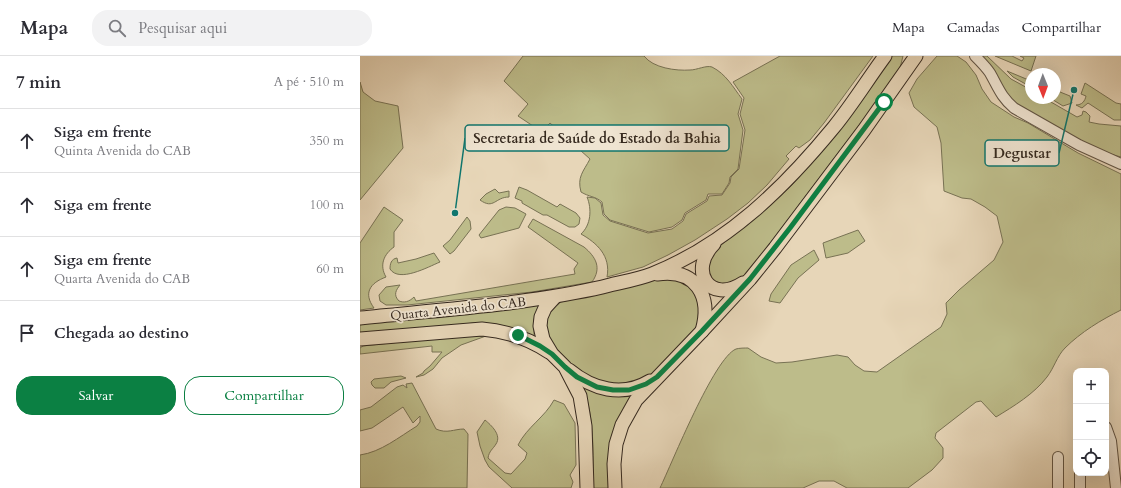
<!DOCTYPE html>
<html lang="pt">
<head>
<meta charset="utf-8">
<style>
	:root { --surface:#fff; --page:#f2f2f3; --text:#2b2b33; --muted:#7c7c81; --line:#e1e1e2; --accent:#0b8043 }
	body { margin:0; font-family:Cardo,serif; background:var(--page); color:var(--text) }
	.controls { position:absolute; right:12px; bottom:12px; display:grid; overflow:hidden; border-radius:8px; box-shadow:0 4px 16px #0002 }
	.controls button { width:36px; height:36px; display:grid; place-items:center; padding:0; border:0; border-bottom:1px solid var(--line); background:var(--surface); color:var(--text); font:20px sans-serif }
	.compass { position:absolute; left:665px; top:12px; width:36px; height:36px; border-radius:50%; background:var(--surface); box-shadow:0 4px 16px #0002; rotate:179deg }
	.stop { position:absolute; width:12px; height:12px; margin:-9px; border:3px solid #0b8043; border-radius:50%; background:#fff }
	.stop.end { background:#0b8043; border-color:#fff; box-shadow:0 1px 4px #0008 }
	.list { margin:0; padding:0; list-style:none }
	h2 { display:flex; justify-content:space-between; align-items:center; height:52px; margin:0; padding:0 16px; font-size:17px }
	h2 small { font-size:13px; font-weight:400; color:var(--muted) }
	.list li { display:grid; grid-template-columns:26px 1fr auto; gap:12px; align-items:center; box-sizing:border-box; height:64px; padding:0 16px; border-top:1px solid var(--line) }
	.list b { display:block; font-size:15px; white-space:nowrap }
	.list p { margin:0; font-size:13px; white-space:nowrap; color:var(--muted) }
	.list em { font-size:13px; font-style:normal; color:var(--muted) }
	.actions { display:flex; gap:8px; padding:12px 16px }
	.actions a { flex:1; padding:9px 0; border:1px solid var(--accent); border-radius:16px; text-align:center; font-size:14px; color:var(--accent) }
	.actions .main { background:var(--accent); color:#fff }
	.icon { flex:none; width:22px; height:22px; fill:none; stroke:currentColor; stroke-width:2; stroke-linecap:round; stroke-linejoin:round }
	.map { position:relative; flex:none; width:761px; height:432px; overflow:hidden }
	header { display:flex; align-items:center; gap:24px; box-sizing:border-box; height:56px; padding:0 20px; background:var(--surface); border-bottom:1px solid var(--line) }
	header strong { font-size:19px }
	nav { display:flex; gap:22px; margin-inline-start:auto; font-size:14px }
	.search { width:280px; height:36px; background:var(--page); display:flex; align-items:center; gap:10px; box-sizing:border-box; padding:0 14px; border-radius:16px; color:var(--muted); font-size:15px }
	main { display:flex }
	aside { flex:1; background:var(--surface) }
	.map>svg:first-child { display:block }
	.green { fill:#bdbc8a; stroke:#787254 }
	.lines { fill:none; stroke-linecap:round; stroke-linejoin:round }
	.minor-casing { stroke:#615444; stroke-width:12 }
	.major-casing { stroke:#34281e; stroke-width:15 }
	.minor { stroke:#efe4d1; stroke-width:10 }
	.major { stroke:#e7d6b8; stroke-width:13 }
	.route { stroke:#0b8043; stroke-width:5 }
	.labels { text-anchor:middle; stroke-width:3.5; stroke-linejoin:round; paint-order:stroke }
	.street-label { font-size:13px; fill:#34281e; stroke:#efe4d1 }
	.leader { fill:none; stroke:#0f766e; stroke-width:1.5 }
	.callout-dot { fill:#0f766e; stroke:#efe4d1; stroke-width:1.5 }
	.callout { fill:#efe4d1; stroke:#0f766e; stroke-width:1.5 }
	.callout-label { font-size:14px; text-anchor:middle; font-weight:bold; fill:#34281e }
</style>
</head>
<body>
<header>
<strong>Mapa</strong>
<div class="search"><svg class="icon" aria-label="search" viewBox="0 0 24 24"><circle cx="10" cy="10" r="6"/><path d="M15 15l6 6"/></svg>Pesquisar aqui</div>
<nav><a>Mapa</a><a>Camadas</a><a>Compartilhar</a></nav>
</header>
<main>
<aside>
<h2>7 min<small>A pé · 510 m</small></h2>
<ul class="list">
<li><svg class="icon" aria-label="ahead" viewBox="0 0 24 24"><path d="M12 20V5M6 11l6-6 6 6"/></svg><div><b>Siga em frente</b><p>Quinta Avenida do CAB</p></div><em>350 m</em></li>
<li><svg class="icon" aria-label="ahead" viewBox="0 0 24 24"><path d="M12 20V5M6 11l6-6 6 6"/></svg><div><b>Siga em frente</b></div><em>100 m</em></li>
<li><svg class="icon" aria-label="ahead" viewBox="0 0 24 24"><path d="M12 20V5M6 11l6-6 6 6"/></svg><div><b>Siga em frente</b><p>Quarta Avenida do CAB</p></div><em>60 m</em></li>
<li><svg class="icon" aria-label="arrive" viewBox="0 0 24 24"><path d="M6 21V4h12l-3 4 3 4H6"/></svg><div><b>Chegada ao destino</b></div></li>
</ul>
<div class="actions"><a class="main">Salvar</a><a>Compartilhar</a></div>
</aside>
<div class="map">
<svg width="761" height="432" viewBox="0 0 761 432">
	<rect width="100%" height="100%" fill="#e7d6b8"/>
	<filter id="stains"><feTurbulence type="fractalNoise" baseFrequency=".005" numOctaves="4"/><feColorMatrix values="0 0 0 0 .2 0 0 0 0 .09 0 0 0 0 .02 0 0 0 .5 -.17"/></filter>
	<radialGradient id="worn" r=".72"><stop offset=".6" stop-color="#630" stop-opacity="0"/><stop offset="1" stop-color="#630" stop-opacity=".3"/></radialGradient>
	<g class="green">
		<path d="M163 0H284C293 12 316 15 330 14 337 14 346 9 352 11 366 18 373 31 382 43L378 58 383 74 378 113 370 121 369 127 362 138H348L346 144 325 157 322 164 312 171 289 176 250 164 244 158 242 146C235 140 229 141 221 136 217 121 223 116 230 103L190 67 183 74 176 72 158 60 168 48 144 25Z"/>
		<path d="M420 0H513L464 67 450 84 439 92 436 90 426 100 429 103 407 129 388 147 367 163 335 184 308 199 283 211 247 221C251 200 237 187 221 178 231 169 232 153 227 141L235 142 241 147 243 159 250 165 288 177 312 173 323 165 326 158 347 145 349 140 362 139 370 127 371 121 379 113 385 74 380 58 384 42 373 26Z"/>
		<polygon points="529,0 543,0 539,16 396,206 376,229 372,230 349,224 348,203 356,193 405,154 432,129 456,102"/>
		<path d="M577 0H597L606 6 616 19 622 33 631 46 654 61 668 67 718 97 761 118V254C741 264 721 276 705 292 697 300 694 312 687 321 674 338 654 350 636 361L621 345 616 346 576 377 575 382 583 392V402L572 414 548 432H487L474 425H459L443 432H300C312 407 354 302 376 293 379 292 385 292 388 292L401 301 416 307 432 306 477 299 488 301 495 309 504 315 517 316 581 271 587 258 586 247 599 234 634 204 643 186 637 160 625 151 611 143 602 142 584 135 581 87 577 71 554 51 549 37 557 23Z"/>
		<polygon points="615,0 627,0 651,23 671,34 671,42 684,42 717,61 722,59 723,55 726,56 730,60 729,66 739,68 761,70 761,101 754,99 732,96 664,57"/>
		<polygon points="635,0 652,0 662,5 664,2 660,0 676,0 671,15"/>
		<polygon points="647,15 671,25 671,31 653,21"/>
		<polygon points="0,26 3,36 15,45 38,50 43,92 0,144"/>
		<path d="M725 27 756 47 761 48V64H754L728 47 722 52 716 49C722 49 725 45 726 40L721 38Z"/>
		<polygon points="695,34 710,40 712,47 703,50 690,42 695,42"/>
		<polygon points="159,131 167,134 197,151 200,148 216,157 220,162 219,168 215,171 209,171 187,159 183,159 162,147 162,145 155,142"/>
		<path d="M135 133 139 137 149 135V141C135 141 134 154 120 144L126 138Z"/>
		<path d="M24 151 43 164 34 176V191C24 198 19 209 26 221 10 227 3 237 14 252L0 254V187Z"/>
		<polygon points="146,151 155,152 166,158 159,172 121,182 119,179 139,154"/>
		<polygon points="107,161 110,165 111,173 94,195 90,198 83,190 90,184"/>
		<path d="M173 163 224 191C236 201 242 212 232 226L172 236 47 249H26L20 245 19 239 26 231 40 229C36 234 33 239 39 245 44 247 49 246 54 241L56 245 215 218 214 213 218 207 168 171Z"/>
		<polygon points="498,174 505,185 488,197 466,202 463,187"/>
		<polygon points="454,194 459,204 438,222 420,247 409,245 411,238 431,209"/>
		<path d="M74 197 80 206C68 211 39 227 30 213 30 208 31 203 37 202L38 207 56 203Z"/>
		<polygon points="296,222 323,224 339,240 338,270 293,317 282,324 255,329 222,319 193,292 186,278 187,262 192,253 201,246"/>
		<polygon points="182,247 174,263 174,281 114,267 0,279 0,268"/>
		<polygon points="95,280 126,280 101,289 82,302 73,313 64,319 56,321 63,317 64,315 70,310 82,296 72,296 72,290 0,298 0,292 3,290"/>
		<polygon points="41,320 46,322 31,326 24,332 15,332 12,329 11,326 14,323"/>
		<path d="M52 327 76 373C87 378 94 373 104 373L108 378 107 432H0V399C21 396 39 381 57 370L60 366V360L53 367 43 351 12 372 0 375V354L11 351 37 331 43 329 47 332 46 328Z"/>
		<path d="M223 330C245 343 255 339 278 335L249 432H233C233 396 235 365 223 330Z"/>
		<path d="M194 344 204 348 215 367 216 409 210 419 213 426 211 432H152L129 411 125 404 120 390 117 376 125 364C131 369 142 379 136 388 133 393 129 395 128 402L145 417 151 418 165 403 167 397 158 389C167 371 185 361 194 344Z"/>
	</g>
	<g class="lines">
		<defs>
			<g id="minor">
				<path d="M615 0C620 5 626 11 630 17 638 31 641 41 654 52L719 89 761 108"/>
				<polyline points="746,371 751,385 756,432"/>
				<polyline points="720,417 720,432"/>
				<polyline points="698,432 698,401"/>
			</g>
			<g id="major">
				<path d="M354 188C328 214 349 249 383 227"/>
				<path d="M297 218C336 212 352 240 342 275"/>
				<polyline points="195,241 185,252 181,261 180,270 183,283 192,298 205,311 220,340 225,370 227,432"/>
				<path d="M0 262C50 257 99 253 149 247 183 242 216 238 250 229 263 226 279 223 292 218 367 188 424 132 474 71 492 49 508 23 525 0"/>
				<path d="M0 283 122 273C147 275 168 282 189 296"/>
				<path d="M209 314C232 333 262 342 290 325"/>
				<polyline points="255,432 254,408 256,388 262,369 276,344 342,275 390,223 415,192 504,74 556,0"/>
			</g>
		</defs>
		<use href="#minor" class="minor-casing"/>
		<use href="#major" class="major-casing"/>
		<use href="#minor" class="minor"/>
		<use href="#major" class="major"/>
	</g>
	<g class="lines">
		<polyline class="route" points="158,279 180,290 192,298 205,311 217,321 237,331 253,334 269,334 286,328 297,321 342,275 390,223 430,172 524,46"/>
	</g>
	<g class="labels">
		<g class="street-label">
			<text transform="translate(98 252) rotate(-6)" y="5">Quarta Avenida do CAB</text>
		</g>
	</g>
	<path class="leader" d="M95 157L105 82M714 34L699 97"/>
	<g class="callout-dot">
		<circle cx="95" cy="157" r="4"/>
		<circle cx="714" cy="34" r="4"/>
	</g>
	<g class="callout">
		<rect x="105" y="69" width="264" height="26" rx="4"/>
		<rect x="625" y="84" width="74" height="26" rx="4"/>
	</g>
	<g class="callout-label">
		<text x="237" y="87">Secretaria de Saúde do Estado da Bahia</text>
		<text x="662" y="102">Degustar</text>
	</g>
	<rect width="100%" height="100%" filter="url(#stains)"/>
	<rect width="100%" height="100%" fill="url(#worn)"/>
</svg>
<div class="controls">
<button>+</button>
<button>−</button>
<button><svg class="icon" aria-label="locate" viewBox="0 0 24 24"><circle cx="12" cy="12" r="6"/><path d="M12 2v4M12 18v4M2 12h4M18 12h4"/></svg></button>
</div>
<svg class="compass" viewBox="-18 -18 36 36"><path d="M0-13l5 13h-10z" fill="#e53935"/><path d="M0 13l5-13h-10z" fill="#7c7c81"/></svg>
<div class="stop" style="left:524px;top:46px"></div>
<div class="stop end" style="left:158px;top:279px"></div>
</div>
</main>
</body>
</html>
